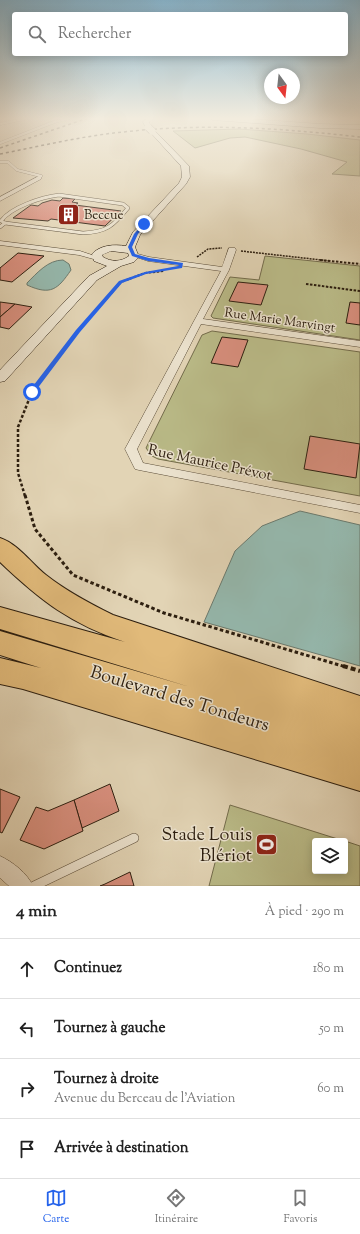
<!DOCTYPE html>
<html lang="fr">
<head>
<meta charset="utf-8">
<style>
	:root { --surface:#fff; --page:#f2f2f2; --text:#222; --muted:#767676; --line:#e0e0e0; --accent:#2563eb }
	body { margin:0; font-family:"Sorts Mill Goudy",serif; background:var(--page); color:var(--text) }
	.controls { position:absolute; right:12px; bottom:12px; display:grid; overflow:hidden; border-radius:4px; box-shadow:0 2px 10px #0003 }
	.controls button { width:36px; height:36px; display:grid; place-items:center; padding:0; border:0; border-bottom:1px solid var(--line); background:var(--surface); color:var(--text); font:20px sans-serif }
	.compass { position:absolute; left:264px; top:68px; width:36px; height:36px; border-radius:50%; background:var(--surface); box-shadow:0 2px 10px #0003; rotate:165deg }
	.stop { position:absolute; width:12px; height:12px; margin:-9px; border:3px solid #2563eb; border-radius:50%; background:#fff }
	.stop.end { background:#2563eb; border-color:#fff; box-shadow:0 1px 4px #0008 }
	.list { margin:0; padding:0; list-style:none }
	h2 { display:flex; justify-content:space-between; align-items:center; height:52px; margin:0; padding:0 16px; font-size:17px }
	h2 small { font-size:13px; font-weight:400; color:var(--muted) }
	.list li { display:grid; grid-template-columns:26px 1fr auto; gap:12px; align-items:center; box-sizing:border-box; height:60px; padding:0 16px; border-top:1px solid var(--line) }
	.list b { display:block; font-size:15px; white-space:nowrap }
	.list p { margin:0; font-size:13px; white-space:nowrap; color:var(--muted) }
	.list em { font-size:13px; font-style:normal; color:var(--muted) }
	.icon { flex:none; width:22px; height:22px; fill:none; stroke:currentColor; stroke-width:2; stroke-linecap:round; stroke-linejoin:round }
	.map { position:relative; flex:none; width:360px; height:886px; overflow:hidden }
	.search { position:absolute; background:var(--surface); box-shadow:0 2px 10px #0003; left:12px; right:12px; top:12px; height:44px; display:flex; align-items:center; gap:10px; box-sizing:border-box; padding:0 14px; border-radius:4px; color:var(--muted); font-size:15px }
	.sheet { height:292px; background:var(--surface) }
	nav { display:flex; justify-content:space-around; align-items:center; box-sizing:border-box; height:56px; border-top:1px solid var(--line); background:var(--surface); font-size:11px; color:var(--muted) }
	nav a { display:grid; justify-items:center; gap:2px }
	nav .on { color:var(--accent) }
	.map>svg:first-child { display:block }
	.green { fill:#babb88; stroke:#736c4c }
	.water { fill:#95b8ad; stroke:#6b7a6e }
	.building { fill:#da907f; stroke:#2c1e0f }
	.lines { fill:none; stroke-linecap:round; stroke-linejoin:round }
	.lane-far2-casing { stroke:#5a4c38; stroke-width:3 }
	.lane-far1-casing { stroke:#5a4c38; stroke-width:4 }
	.lane-casing { stroke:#5a4c38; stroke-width:10 }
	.street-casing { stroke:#5a4c38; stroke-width:1 }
	.secondary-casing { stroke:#2c1e0f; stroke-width:1 }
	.highway-casing { stroke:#2c1e0f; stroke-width:2 }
	.path-far4 { stroke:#2c1e0f; stroke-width:1.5; stroke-dasharray:2 1; stroke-linecap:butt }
	.path-far3 { stroke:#2c1e0f; stroke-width:2; stroke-dasharray:2.5 1.5; stroke-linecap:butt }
	.path-far2 { stroke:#2c1e0f; stroke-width:2.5; stroke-dasharray:3 2; stroke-linecap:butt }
	.path-far1 { stroke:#2c1e0f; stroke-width:3; stroke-dasharray:3.5 2.5; stroke-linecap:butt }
	.path { stroke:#2c1e0f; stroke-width:4; stroke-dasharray:5 3; stroke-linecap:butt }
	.lane-far2 { stroke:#ece3cf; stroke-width:2.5 }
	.lane-far1 { stroke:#ece3cf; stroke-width:3 }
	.lane { stroke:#ece3cf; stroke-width:9 }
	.street { fill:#ece3cf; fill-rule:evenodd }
	.secondary { fill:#ece3cf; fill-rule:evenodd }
	.highway { fill:#e1ba7a; fill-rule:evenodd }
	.rail { stroke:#2c1e0f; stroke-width:1.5; stroke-dasharray:3 3; stroke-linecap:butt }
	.secondary-bridge-casing { stroke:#2c1e0f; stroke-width:8; stroke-linecap:butt }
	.secondary-bridge { stroke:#ece3cf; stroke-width:7 }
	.route { fill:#2563eb }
	.labels { text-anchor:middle; stroke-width:3; stroke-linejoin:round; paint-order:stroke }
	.far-poi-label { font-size:13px; fill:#2c1e0f; stroke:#ece3cf; text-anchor:start }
	.far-street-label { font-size:13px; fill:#2c1e0f; stroke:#ece3cf }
	.street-label { font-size:15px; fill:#2c1e0f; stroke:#ece3cf }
	.near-street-label { font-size:18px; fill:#2c1e0f; stroke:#ece3cf }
	.near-poi-label { font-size:18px; fill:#2c1e0f; stroke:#ece3cf; text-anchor:end }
</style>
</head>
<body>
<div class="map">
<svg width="360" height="886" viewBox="0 0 360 886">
	<rect width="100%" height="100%" fill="#e2d4b5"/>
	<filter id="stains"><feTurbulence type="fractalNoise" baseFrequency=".005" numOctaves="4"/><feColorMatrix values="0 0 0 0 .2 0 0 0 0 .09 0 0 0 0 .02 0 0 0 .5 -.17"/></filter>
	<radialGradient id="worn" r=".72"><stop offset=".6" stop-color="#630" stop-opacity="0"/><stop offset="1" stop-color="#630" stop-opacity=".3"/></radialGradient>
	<g class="green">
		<polygon points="239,129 307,134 360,140 360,176 332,174 347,162 301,149 245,137 230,138 195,148 173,131"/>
		<polygon points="265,256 360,266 360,340 213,318 211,316 230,277 259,280"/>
		<polygon points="212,331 360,352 360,496 158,459 152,456 146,448 202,335"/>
		<polygon points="230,805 344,841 315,841 315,871 345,871 345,841 360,846 360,886 209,886"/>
	</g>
	<g class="water">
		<path d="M63 260 69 264 71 270C58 289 51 296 27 285V283C37 273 48 260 63 260Z"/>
		<polygon points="300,511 360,525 360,666 204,622 235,551 262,526"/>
	</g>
	<g class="building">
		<polygon points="63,198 75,199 72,202 78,203 75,205 121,211 105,226 51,219 48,221 13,218 31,205 38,206 42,203 52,200 60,201"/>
		<polygon points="18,253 44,256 12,282 0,280 0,268"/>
		<polygon points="238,282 268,285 261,305 229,301"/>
		<polygon points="0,302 15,304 0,317"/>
		<polygon points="350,302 360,303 360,325 346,323"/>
		<polygon points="15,304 32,307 9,329 0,327 0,317"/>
		<polygon points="222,337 248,340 238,367 211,363"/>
		<polygon points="310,436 360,444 356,478 304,469"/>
		<polygon points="110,784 119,811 82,828 74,800"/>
		<polygon points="0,789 20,797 2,833 0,832"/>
		<polygon points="74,800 83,831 44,849 20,840 36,807 48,811"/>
		<polygon points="130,872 134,886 100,886 105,884"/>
	</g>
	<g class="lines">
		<defs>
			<g id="lane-far2">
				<polyline points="0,124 28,118"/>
				<polyline points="0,143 54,122 70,118"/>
				<polyline points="0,162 8,162 17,170 41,176 39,178"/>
			</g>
			<g id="lane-far1">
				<path d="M59 195 123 204 128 208C113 226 107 232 83 233L5 223 1 221C11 207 42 197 59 195Z"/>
				<polyline points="0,227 5,223"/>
			</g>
			<polyline id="lane" points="34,886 134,838"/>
			<g id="street">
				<polygon points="39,176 41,177 41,179 0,201 0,197"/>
				<polygon points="0,241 80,251 101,258 97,260 79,255 0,245"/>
				<polygon points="229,248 235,248 236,250 229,270 203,319 360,341 360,347 201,324 137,449 143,463 360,505 360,513 139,470 135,469 125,449 221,271 148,261 130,255 134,253 149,257 222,267"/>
				<path d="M0 856C13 862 27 873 33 886H9L0 878Z"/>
			</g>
			<g id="secondary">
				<polygon points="147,118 154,118 149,122 151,127 148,129 146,128 143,122"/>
				<polygon points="210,118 235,118 320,124 360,125 360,129 320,128 213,120"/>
				<path d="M150 130H154L189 166 190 177 186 184 140 235 135 247 139 257 134 262 121 266 97 280 5 381 0 382V370L89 276 107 266 94 261 92 254C100 245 114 244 126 246L133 232 179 183 182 177 181 166 150 132ZM111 251 128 253 129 256C121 262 111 262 103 257L102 255Z"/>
			</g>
			<path id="highway" d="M0 538C18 544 31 563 46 575 66 591 89 603 113 615L360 696V791L23 689 0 684V658L41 668 0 655V631L190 687 0 629V607L125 642C71 624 41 601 0 562Z"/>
		</defs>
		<use href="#lane-far2" class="lane-far2-casing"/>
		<use href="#lane-far1" class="lane-far1-casing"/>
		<use href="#lane" class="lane-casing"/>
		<use href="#street" class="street-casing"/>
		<use href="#secondary" class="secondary-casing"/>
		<use href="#highway" class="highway-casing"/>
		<g class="path-far4">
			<polyline points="241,251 330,261"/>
			<polyline points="197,257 208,249 222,248"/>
		</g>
		<g class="path-far3">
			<polyline points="320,260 360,264"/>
			<polyline points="306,284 360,291"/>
			<polyline points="53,364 78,331 121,282 145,273 164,271"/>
		</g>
		<polyline class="path-far2" points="25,496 18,473 18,427 32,392 54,363"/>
		<polyline class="path-far1" points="25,495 35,529 73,575 164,613 346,667"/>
		<polyline class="path" points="343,666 360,671"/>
		<use href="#lane-far2" class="lane-far2"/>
		<use href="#lane-far1" class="lane-far1"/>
		<use href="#lane" class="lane"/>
		<use href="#street" class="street"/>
		<use href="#secondary" class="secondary"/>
		<use href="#highway" class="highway"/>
		<g class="rail">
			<polyline points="0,148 88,118"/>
			<path d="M0 154C41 146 82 136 123 132 202 123 281 128 360 137"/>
		</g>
		<defs>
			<polyline id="secondary-bridge" points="148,127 152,131"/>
		</defs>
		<use href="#secondary-bridge" class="secondary-bridge-casing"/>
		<use href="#secondary-bridge" class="secondary-bridge"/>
	</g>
	<linearGradient id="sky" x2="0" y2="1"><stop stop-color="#87b6d0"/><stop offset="0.49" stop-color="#f2ecde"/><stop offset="1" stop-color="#f2ecde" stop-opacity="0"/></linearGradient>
	<rect width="360" height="242" fill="url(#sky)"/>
	<polygon class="route" points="143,224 146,224 138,234 132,247 135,254 149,258 183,263 182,268 146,274 122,283 80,332 34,393 30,393 30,390 76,330 119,281 145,272 178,266 179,265 148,261 132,256 128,247 134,234"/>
	<defs>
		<symbol id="building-square" viewBox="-11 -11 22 22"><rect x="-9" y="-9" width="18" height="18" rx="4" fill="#8f2418" stroke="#ece3cf"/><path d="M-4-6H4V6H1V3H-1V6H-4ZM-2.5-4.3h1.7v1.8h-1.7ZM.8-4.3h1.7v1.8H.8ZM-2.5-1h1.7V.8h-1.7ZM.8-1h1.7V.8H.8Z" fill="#fff"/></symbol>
		<symbol id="stadium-square" viewBox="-11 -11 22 22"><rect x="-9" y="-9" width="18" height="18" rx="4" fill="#8f2418" stroke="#ece3cf"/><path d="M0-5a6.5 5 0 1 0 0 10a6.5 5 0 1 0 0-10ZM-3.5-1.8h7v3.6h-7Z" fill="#fff"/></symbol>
	</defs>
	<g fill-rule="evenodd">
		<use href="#building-square" x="56" y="202" width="25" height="25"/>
		<use href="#stadium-square" x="254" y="832" width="25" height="25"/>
	</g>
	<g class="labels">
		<g class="far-poi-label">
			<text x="84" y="219">Beccue</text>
		</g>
		<g class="far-street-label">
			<text transform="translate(280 319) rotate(8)" y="5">Rue Marie Marvingt</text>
		</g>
		<g class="street-label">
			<text transform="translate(210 462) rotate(12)" y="5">Rue Maurice Prévot</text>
		</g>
		<g class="near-street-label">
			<text transform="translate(180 698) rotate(17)" y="6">Boulevard des Tondeurs</text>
		</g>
		<g class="near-poi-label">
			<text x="252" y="840">Stade Louis<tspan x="252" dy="21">Blériot</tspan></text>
		</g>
	</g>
	<rect width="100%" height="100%" filter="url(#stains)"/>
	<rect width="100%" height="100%" fill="url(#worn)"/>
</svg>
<div class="controls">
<button><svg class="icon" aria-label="layers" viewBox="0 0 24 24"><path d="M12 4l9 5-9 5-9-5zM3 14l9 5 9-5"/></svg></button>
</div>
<svg class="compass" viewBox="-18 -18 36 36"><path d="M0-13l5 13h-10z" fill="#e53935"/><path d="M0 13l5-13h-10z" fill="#767676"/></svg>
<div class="stop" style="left:32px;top:392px"></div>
<div class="stop end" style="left:144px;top:224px"></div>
<div class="search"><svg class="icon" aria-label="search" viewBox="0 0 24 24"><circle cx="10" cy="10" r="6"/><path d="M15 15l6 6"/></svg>Rechercher</div>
</div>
<section class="sheet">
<h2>4 min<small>À pied · 290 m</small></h2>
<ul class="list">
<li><svg class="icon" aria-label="ahead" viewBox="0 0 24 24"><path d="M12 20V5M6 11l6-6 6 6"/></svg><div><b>Continuez</b></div><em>180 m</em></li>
<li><svg class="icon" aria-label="left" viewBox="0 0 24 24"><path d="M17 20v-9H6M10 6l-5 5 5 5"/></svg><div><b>Tournez à gauche</b></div><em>50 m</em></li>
<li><svg class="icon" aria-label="right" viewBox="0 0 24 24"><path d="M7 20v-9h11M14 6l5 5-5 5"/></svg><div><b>Tournez à droite</b><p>Avenue du Berceau de l'Aviation</p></div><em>60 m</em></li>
<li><svg class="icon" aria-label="arrive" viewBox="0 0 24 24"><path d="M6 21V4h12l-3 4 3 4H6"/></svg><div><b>Arrivée à destination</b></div></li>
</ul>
</section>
<nav>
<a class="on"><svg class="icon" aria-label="map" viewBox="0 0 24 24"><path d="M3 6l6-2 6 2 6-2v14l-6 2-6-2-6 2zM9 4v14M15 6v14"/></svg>Carte</a>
<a><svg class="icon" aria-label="directions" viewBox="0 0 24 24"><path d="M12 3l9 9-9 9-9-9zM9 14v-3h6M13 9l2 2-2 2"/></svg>Itinéraire</a>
<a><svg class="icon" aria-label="saved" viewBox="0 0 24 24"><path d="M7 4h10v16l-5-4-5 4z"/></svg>Favoris</a>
</nav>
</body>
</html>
